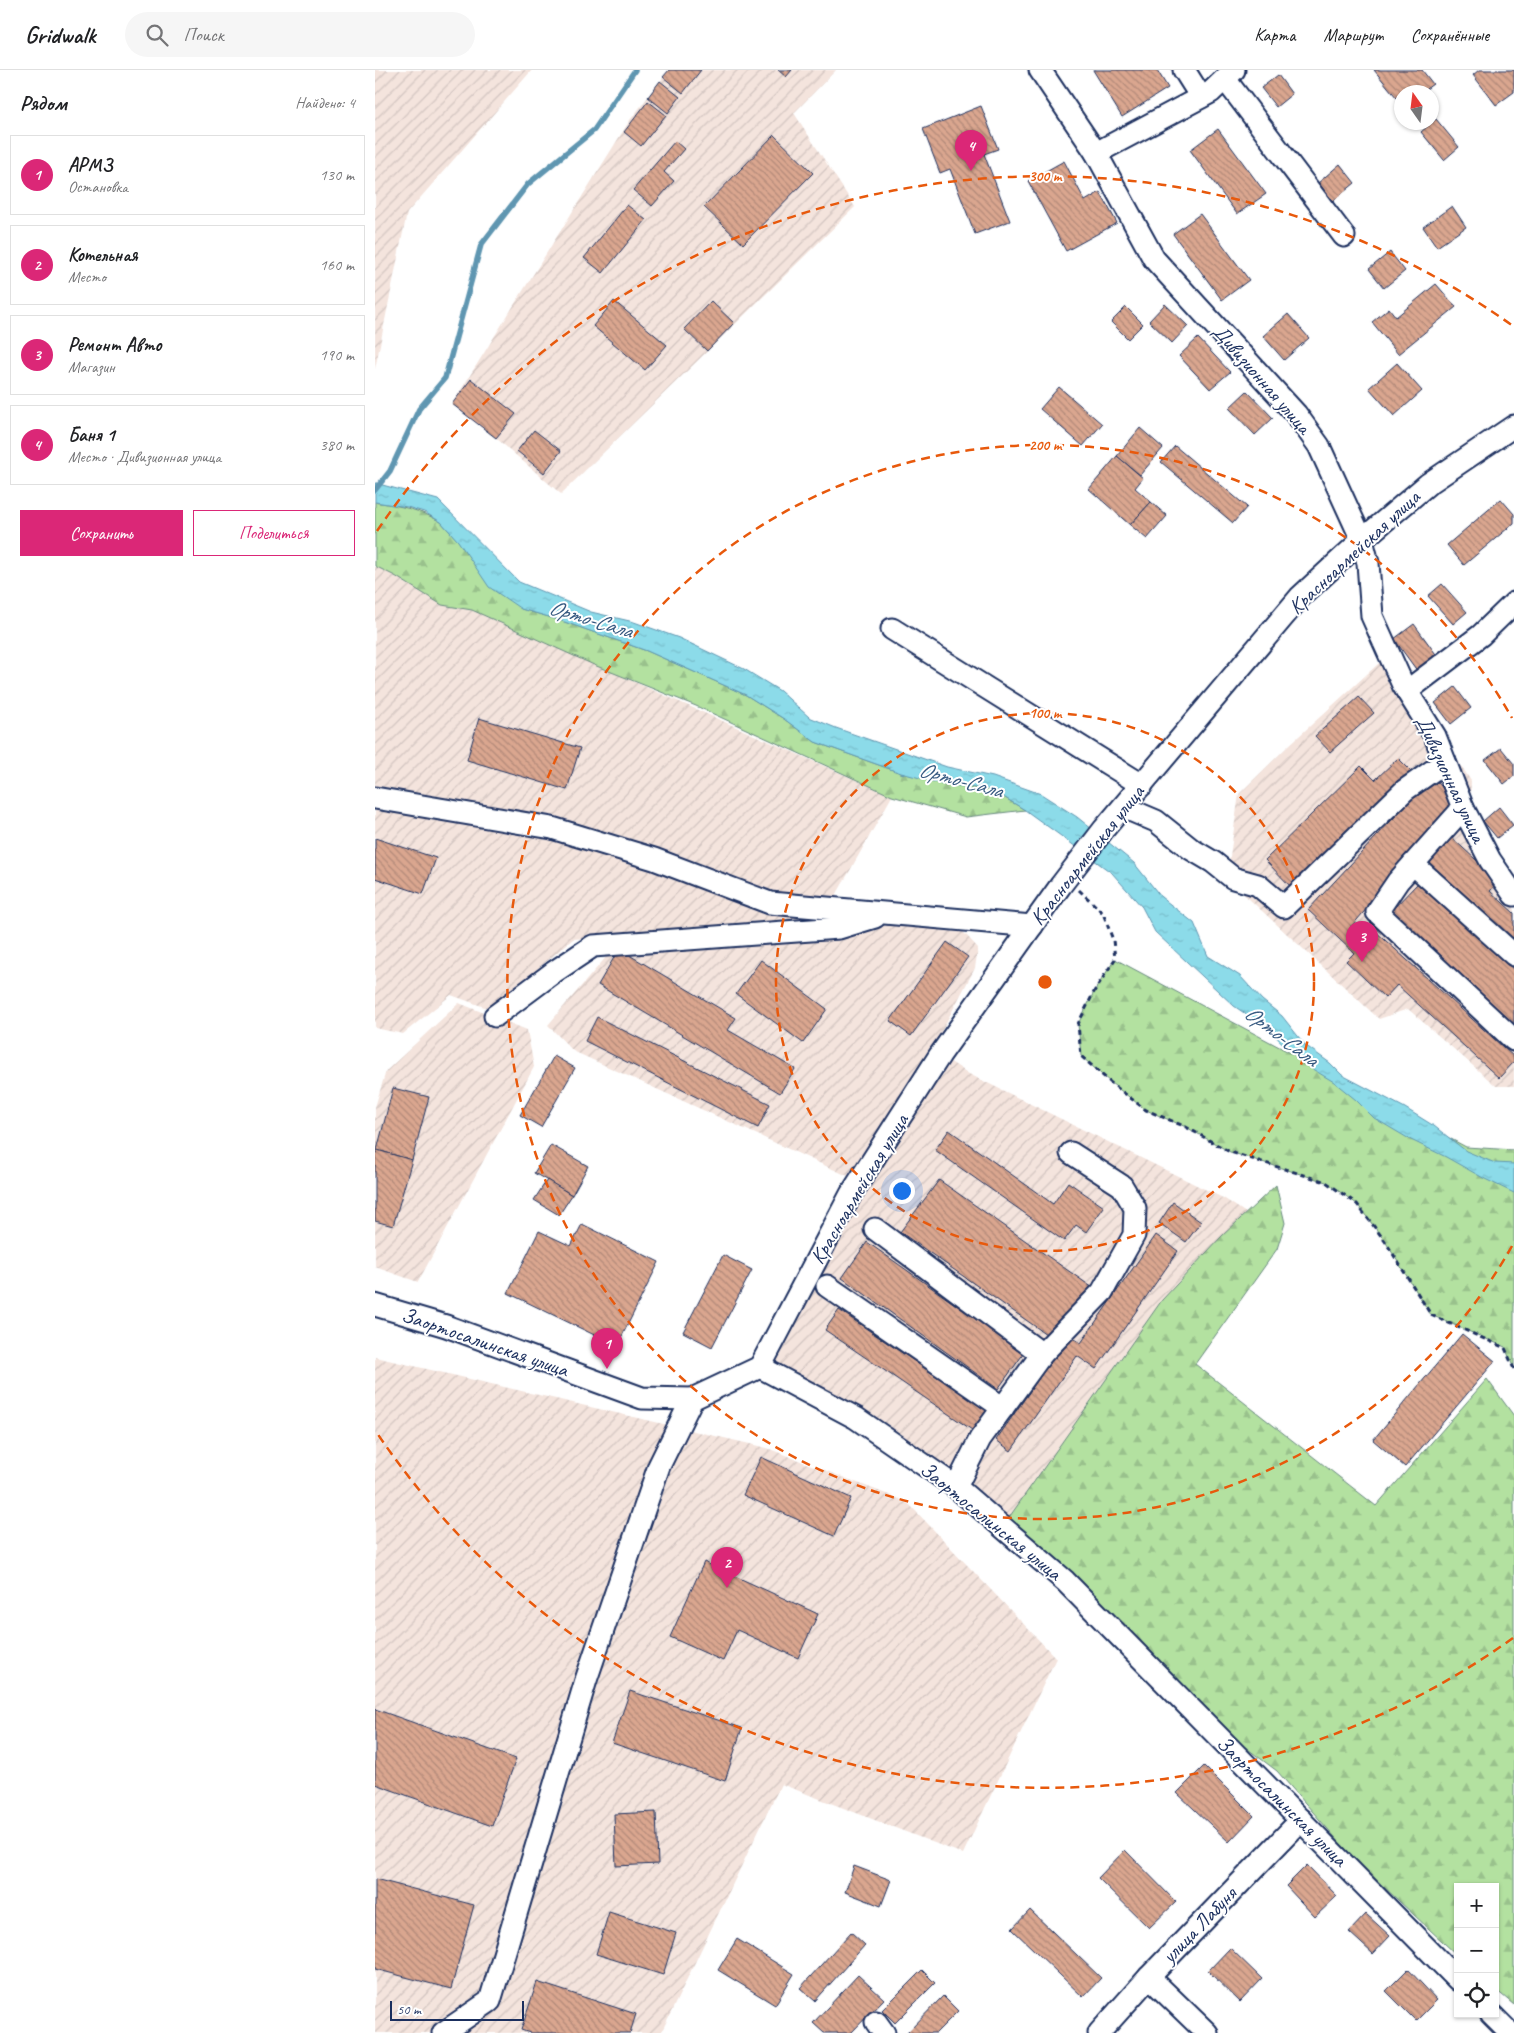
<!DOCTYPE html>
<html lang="ru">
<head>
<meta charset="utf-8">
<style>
	:root { --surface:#fff; --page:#f6f6f6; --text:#202124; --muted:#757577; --line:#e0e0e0; --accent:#db2777 }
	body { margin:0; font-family:Caveat,sans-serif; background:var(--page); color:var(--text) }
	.controls { position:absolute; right:15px; bottom:15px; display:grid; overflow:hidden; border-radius:0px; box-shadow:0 1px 4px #0004 }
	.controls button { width:45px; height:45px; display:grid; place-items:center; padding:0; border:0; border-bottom:1px solid var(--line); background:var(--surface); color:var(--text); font:25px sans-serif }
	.compass { position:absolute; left:1019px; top:15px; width:45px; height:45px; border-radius:50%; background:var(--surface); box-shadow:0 1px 4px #0004; rotate:346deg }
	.scale { position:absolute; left:15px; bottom:12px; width:134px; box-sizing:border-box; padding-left:5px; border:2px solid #1b2f5e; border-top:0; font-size:14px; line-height:18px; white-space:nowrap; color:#1b2f5e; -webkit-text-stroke:4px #fff; paint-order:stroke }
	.you { position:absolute; left:526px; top:1120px; width:18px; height:18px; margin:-12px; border:4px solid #fff; border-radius:50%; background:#1a73e8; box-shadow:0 0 0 8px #1a73e833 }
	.badge { display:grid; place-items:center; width:32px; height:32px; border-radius:50%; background:var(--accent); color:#fff; font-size:16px; font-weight:700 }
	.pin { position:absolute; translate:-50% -41px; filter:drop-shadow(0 1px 2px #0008) }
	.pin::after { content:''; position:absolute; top:26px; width:18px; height:15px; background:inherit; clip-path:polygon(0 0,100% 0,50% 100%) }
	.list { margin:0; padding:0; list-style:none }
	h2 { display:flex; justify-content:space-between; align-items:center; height:65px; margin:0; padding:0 20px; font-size:21px }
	h2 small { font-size:16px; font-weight:400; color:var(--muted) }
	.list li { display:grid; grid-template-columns:32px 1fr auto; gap:15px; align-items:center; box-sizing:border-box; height:80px; margin:0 10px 10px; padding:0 10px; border:1px solid var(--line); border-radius:0px }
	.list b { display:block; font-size:19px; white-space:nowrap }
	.list p { margin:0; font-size:16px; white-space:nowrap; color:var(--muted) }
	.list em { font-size:16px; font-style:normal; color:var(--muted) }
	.actions { display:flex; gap:10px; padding:15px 20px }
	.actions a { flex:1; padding:11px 0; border:1px solid var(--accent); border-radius:0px; text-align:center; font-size:18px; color:var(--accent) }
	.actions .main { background:var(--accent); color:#fff }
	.icon { flex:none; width:28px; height:28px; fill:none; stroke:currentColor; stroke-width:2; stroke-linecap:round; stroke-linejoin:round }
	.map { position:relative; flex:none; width:1139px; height:1963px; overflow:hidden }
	header { display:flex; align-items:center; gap:30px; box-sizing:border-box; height:70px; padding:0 25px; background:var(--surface); border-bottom:1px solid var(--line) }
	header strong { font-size:24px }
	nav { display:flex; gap:28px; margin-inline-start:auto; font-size:18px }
	.search { width:350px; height:45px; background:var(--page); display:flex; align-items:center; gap:12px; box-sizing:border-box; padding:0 18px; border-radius:28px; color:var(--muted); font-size:19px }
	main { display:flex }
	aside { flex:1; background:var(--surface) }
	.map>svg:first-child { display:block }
	.industrial { fill:url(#industrial-furrows) }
	.forest { fill:url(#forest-firs); stroke:#67887f }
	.water { fill:url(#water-ripples); stroke:#5f96b1 }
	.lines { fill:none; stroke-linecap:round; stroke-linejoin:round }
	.stream { stroke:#5f96b1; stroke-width:5.5 }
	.building { fill:url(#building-back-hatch); stroke:#1b2f5e }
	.minor-casing { stroke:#1b2f5e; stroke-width:25 }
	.path { stroke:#1b2f5e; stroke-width:3; stroke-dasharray:5 4; stroke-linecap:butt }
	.minor { stroke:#fff; stroke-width:21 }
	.ring { fill:none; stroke:#e8590c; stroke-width:2.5; stroke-dasharray:9 6 }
	.labels { text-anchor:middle; stroke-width:4; stroke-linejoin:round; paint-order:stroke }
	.street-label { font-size:21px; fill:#1b2f5e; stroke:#fff }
	.water-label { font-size:22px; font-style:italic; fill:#375a81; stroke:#fff }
	.centre { fill:#e8590c; stroke:#fff; stroke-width:2.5 }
	.ring-label { font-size:15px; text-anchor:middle; font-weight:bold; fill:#e8590c; stroke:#fff; stroke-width:4; stroke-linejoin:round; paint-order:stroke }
</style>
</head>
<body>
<header>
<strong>Gridwalk</strong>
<div class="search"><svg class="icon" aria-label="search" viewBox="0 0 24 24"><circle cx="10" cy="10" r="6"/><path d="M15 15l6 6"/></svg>Поиск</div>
<nav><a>Карта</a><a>Маршрут</a><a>Сохранённые</a></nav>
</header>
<main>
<aside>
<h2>Рядом<small>Найдено: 4</small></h2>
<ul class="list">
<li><span class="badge">1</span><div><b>АРМЗ</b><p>Остановка</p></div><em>130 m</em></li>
<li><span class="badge">2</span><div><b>Котельная</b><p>Место</p></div><em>160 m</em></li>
<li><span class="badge">3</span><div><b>Ремонт Авто</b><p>Магазин</p></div><em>190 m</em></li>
<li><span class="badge">4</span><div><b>Баня 1</b><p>Место · Дивизионная улица</p></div><em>380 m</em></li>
</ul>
<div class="actions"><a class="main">Сохранить</a><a>Поделиться</a></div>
</aside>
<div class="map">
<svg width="1139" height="1963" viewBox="0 0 1139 1963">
	<defs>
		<pattern id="industrial-furrows" width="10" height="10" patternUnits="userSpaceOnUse" patternTransform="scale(1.25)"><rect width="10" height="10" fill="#f4e4dd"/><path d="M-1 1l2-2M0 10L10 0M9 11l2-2" fill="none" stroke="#d1c4c0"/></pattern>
		<pattern id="forest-firs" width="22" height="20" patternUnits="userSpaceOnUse" patternTransform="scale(1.25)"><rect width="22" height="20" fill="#b3e1a0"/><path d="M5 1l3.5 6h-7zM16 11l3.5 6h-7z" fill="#99c18c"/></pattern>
		<pattern id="water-ripples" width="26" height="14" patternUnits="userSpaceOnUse" patternTransform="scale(1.25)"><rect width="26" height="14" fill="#8cdbe9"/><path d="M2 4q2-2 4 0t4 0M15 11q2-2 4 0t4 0" fill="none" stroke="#78bcca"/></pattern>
		<pattern id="building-back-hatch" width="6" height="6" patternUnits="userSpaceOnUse" patternTransform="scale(1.25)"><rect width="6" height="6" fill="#daa68f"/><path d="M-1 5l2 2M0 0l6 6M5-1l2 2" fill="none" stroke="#b08878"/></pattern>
	</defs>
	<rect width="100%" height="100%" fill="#fff"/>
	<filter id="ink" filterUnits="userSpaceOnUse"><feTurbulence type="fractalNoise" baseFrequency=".02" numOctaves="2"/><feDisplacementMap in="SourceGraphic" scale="10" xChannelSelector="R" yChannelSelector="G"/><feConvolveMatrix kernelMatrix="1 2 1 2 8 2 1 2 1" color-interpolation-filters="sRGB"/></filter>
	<g filter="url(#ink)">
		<g class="industrial">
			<polygon points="0,0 157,0 32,143 0,299"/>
			<polygon points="294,0 461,0 419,43 480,137 186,424 121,368 77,334 255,50"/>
			<polygon points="0,496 20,506 67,535 97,540 517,726 446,852 327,859 198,869 115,939 76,925 28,964 0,958"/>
			<polygon points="1014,584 1046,625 1078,683 1096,711 1095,734 1132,800 1139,809 1139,1016 1121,1016 1033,939 1004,949 846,803 854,793 864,724 912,677"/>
			<polygon points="507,850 582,855 603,878 600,898 557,979 475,1107 198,981 173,955 238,879"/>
			<polygon points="84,933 152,960 159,997 43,1212 0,1197 0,1037 11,1001"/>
			<polygon points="565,985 594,1004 850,1129 871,1143 818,1197 628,1456 385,1297"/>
			<polygon points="0,1287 392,1378 532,1432 681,1588 588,1784 406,1714 286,1963 0,1963"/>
		</g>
		<g class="forest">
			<path d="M0 432C25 436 44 439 66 452L146 539 181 549 272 581 371 625 409 649 440 672 526 703 617 720 650 740 591 747 517 726 321 636 219 595 97 540 67 535 20 506 0 496Z"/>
			<polygon points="740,889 1091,1077 1139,1080 1139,1299 1130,1277 1056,1245 1010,1171 982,1134 951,1112 855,1082 811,1057 771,1040 736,1013 706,986 703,954 720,920"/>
			<polygon points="901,1115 910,1153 902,1179 820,1294 1001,1436 1112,1309 1139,1346 1139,1935 1120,1919 1120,1817 1083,1817 1083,1886 980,1790 902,1701 813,1634 628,1456 787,1230 846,1167"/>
		</g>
		<polygon class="water" points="0,413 63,430 144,512 216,542 259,552 304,568 369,599 405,621 434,647 461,658 572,697 618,707 666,724 702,747 759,793 786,827 819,853 833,886 865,906 887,930 907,946 930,975 955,993 967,1005 1030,1038 1059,1056 1091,1081 1120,1093 1139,1094 1139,1123 1110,1109 1071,1087 1036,1070 999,1048 981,1030 959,1012 929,994 894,960 859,936 780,862 767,837 737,803 650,740 617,720 568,714 526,703 440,672 409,649 371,625 272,581 181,549 146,539 114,517 83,471 66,452 49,442 32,437 0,432"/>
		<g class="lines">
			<polyline class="stream" points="0,420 15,401 44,339 70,308 106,175 153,114 219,60 260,0"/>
		</g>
		<g class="building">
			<polygon points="294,0 326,0 308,23 288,7"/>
			<polygon points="403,0 417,0 411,7"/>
			<polygon points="718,0 782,0 793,18 747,47"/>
			<polygon points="999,0 1047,0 1058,14 1047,22 1026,22 1026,33"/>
			<polygon points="1104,0 1139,0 1139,22 1121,35 1098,5"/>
			<polygon points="903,5 917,24 901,37 886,18"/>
			<polygon points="285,11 305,27 293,43 273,27"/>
			<polygon points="273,31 291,45 266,76 249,62"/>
			<polygon points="606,36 623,79 609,84 635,151 600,164 575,99 565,103 548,59"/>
			<polygon points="1061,49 1084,77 1069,90 1046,62"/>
			<polygon points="843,59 891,124 862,144 815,80"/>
			<polygon points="399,65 438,103 368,174 329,137"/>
			<polygon points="300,71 309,79 289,102 299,111 277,136 258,120"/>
			<polygon points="689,91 710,131 725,122 742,153 691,181 653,111"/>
			<polygon points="965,94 980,113 958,131 943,113"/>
			<polygon points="252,135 271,150 228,203 209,188"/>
			<polygon points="1077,136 1091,157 1062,177 1048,157"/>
			<polygon points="825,144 874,210 847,230 798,164"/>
			<polygon points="1015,182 1030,201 1009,218 994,199"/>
			<polygon points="1061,214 1081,237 1023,284 997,252 1014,238 1021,247"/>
			<polygon points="239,231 292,275 270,300 218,256"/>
			<polygon points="336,231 359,253 332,281 309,259"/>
			<polygon points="790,234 813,256 797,273 774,251"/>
			<polygon points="751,237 768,254 753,269 736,252"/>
			<polygon points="913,244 934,268 909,290 888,266"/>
			<polygon points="823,268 855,302 835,319 804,286"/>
			<polygon points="1022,293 1047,321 1019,346 994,318"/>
			<polygon points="96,309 141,344 121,368 77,334"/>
			<polygon points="684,317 727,354 708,376 665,339"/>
			<polygon points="872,321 898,348 880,365 854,338"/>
			<polygon points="765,358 788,378 765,405 742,386"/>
			<polygon points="159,360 186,381 169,403 142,381"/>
			<polygon points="800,376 872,437 858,453 786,392"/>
			<polygon points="742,386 768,408 760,418 776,432 755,455 714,419"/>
			<polygon points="1126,429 1139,444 1139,453 1089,495 1072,475"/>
			<polygon points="776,432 792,446 772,469 755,455"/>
			<polygon points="1067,514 1092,542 1078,554 1053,526"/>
			<polygon points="1039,554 1063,587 1043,602 1019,569"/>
			<polygon points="1080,617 1096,638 1076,654 1060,633"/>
			<polygon points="984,627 999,643 955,682 940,666"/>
			<polygon points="104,648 205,678 192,720 92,690"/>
			<polygon points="1126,678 1139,694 1139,706 1129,714 1110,690"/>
			<polygon points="1023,688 1038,703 919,820 890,790 986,696 1000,710"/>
			<polygon points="1063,712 1080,735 976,857 990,871 999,860 1139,987 1139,992 1124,1008 1022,915 1010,928 971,891 979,883 933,840 1041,724"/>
			<polygon points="1124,737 1138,755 1122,768 1108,751"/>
			<polygon points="1076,767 1124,811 1115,821 1139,843 1139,874 1051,794"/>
			<polygon points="0,768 61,788 48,824 0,808"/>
			<polygon points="1043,813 1139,900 1139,954 1015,842"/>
			<polygon points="572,872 593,887 536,966 515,951"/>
			<polygon points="244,879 361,948 353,960 420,999 405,1023 223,915"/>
			<polygon points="386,890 452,939 428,973 361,924"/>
			<polygon points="222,947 395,1034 383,1058 210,971"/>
			<polygon points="179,986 200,998 166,1057 145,1045"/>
			<polygon points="18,1018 54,1027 37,1090 2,1080"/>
			<polygon points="574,1060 678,1134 693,1112 729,1137 711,1162 701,1155 689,1171 560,1080"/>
			<polygon points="176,1075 213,1096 197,1125 159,1103"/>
			<polygon points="2,1080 37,1090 18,1156 0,1151 0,1086"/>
			<polygon points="172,1110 197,1125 184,1145 159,1130"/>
			<polygon points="564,1110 718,1218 701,1240 671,1264 525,1162"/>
			<polygon points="798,1132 826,1152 811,1172 784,1153"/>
			<polygon points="207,1154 284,1192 242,1276 133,1223 164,1161 196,1176"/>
			<polygon points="781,1165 803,1181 721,1299 702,1286 636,1381 621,1370 694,1265 706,1273"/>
			<polygon points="492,1172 649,1283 623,1319 467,1208"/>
			<polygon points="348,1185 377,1200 337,1277 308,1262"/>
			<polygon points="464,1240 614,1342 600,1362 450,1260"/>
			<polygon points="1087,1264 1120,1291 1030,1397 998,1370"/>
			<polygon points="386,1387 476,1428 459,1466 368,1425"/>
			<polygon points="329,1492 443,1544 423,1588 362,1560 348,1591 295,1567"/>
			<polygon points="255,1621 367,1658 350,1711 237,1673"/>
			<polygon points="0,1639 141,1689 117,1756 0,1714"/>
			<polygon points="829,1696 879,1746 854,1772 802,1723"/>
			<polygon points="281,1742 283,1794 241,1796 239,1744"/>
			<polygon points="750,1780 801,1832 774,1858 723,1808"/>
			<polygon points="932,1795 962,1826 940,1847 911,1816"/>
			<polygon points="479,1796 516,1810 506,1836 470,1822"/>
			<polygon points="0,1809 99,1835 76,1919 0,1899"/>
			<polygon points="655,1840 726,1908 708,1927 637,1859"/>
			<polygon points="234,1842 301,1863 288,1905 221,1884"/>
			<polygon points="991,1844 1015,1866 998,1884 974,1862"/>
			<polygon points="476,1862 490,1875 440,1931 425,1918"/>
			<polygon points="362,1869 419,1904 400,1935 343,1900"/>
			<polygon points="855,1878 887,1909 865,1932 833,1901"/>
			<polygon points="1033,1899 1062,1930 1041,1951 1011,1921"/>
			<polygon points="547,1900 560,1913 520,1953 507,1940"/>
			<polygon points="483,1905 509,1929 476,1963 449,1963 438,1953"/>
			<polygon points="162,1912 261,1944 255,1963 155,1963 146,1960"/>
			<polygon points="568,1926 583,1941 561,1963 532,1963"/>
		</g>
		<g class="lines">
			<defs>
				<g id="minor">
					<polyline points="665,0 721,83 779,189 921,344 944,376 987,470 993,493 997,546 1028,615 1060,666 1088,738 1115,790 1139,825"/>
					<polyline points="809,0 826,27"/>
					<polyline points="850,9 969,166"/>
					<polyline points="721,83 836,22 859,0"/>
					<polyline points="517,559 767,715"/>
					<polyline points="1032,621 1106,565 1139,533"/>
					<polyline points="0,728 177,758 279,789 395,833 657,856"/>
					<polyline points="748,737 781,751 816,779 838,792 858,808 883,815 909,837 1030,720 1070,692"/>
					<polyline points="1088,738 1023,811 1002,842 1139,970"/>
					<polyline points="1038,794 1139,885"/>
					<polyline points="120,946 179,902 218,876 464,858 500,847"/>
					<polyline points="500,1159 667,1284"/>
					<polyline points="452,1216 628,1338"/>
					<polyline points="0,1235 71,1256 267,1328 317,1329 385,1297 481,1348 581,1417 690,1511 1083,1910"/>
					<polyline points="385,1297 476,1124 565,985 686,815 729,759 925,527 987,470 1053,414 1139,356"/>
					<polyline points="581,1417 605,1369 667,1284 727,1222 759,1165 760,1138 747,1116 696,1083"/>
					<polyline points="774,1907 832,1963"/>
					<polyline points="1116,1944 1135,1963"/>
					<polyline points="501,1952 509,1963"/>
					<polyline points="68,1963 115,1931 211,1610 284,1396 317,1329"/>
					<polyline points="724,1963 774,1907 926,1750"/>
				</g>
			</defs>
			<use href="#minor" class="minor-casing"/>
			<polyline class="path" points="704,820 728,843 738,870 740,889 720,920 703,954 706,986 736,1013 771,1040 811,1057 855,1082 951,1112 982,1134 1010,1171 1056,1245 1130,1278 1139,1299"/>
			<use href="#minor" class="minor"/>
		</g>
	</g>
	<g class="ring">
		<circle cx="670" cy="912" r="269"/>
		<path d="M1137 1176A537 537 0 1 1 1137 648"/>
		<path d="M1138 1568A806 806 0 0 1 2 1363M2 461A806 806 0 0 1 1138 256"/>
	</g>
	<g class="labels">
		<g class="street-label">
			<text transform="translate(887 309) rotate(49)" y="7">Дивизионная улица</text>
			<text transform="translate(979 482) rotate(-43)" y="7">Красноармейская улица</text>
			<text transform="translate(1076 709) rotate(65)" y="7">Дивизионная улица</text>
			<text transform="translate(712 785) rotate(-52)" y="7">Красноармейская улица</text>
			<text transform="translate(484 1119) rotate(-59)" y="7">Красноармейская улица</text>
			<text transform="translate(110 1272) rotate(19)" y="7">Заортосалинская улица</text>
			<text transform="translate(616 1451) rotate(39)" y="7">Заортосалинская улица</text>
			<text transform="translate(907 1731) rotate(45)" y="7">Заортосалинская улица</text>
			<text transform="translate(824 1855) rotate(-46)" y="7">улица Лабуня</text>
		</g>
		<g class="water-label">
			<text transform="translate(216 548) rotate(17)" y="8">Орто-Сала</text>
			<text transform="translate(586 709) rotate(15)" y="8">Орто-Сала</text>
			<text transform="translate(907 965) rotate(37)" y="8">Орто-Сала</text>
		</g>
	</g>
	<circle cx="670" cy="912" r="8" class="centre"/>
	<g class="ring-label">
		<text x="670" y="111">300 m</text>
		<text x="670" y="380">200 m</text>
		<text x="670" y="648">100 m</text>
	</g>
</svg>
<div class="controls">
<button>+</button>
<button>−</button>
<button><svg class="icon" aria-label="locate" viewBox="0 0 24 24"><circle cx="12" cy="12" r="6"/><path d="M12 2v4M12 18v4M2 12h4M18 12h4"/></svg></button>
</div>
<svg class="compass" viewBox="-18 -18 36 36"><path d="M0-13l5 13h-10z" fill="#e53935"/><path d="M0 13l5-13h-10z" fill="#757577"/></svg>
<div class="scale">50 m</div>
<div class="you"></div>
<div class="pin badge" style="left:232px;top:1299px">1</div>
<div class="pin badge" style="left:352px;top:1518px">2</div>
<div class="pin badge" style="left:987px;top:892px">3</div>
<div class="pin badge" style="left:596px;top:101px">4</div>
</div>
</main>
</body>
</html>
